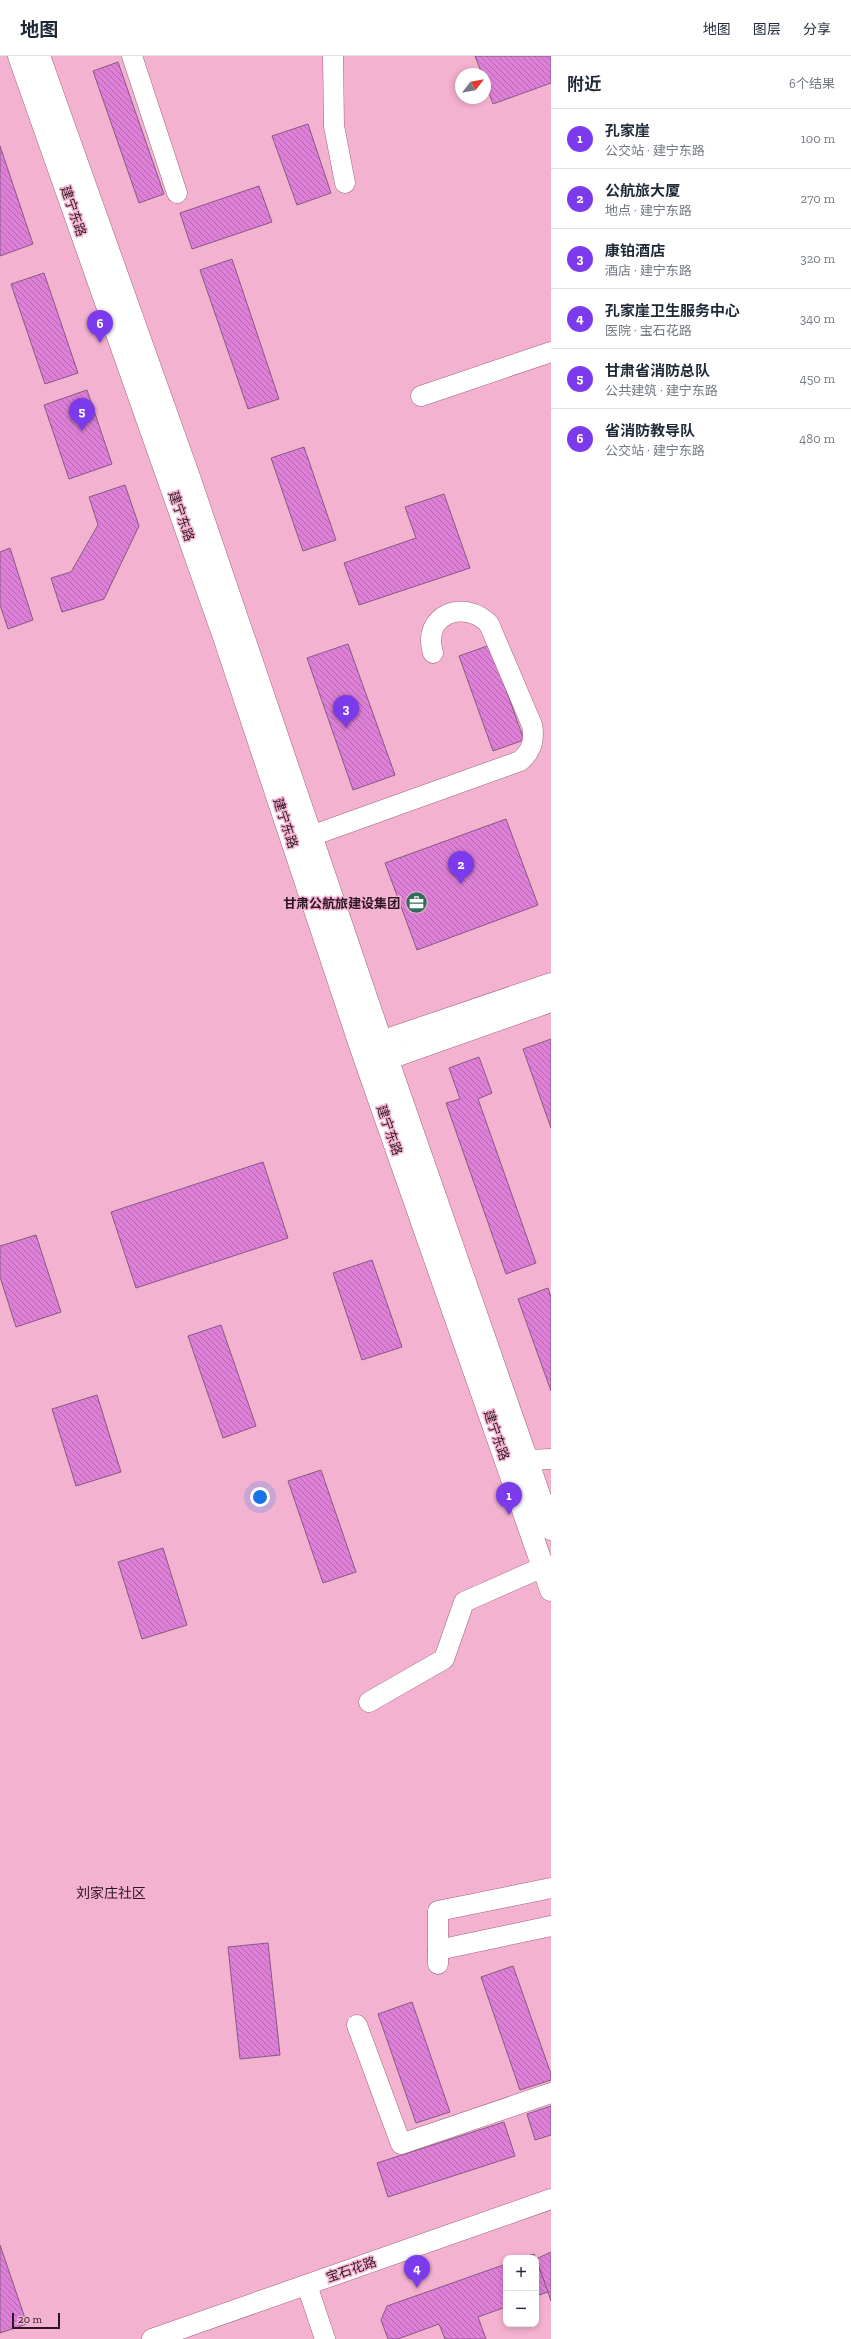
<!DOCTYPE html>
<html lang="zh">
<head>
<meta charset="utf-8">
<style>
	:root { --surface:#fff; --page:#f2f2f3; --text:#1f2937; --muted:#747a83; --line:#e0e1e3; --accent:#7c3aed }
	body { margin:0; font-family:"Zilla Slab","Noto Sans SC",serif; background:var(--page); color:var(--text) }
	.controls { position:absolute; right:12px; bottom:12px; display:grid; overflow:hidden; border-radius:8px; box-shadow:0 2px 6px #0003 }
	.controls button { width:36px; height:36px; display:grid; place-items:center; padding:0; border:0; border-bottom:1px solid var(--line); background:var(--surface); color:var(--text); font:20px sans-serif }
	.compass { position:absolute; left:455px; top:12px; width:36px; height:36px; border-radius:50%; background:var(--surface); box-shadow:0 2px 6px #0003; rotate:59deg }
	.scale { position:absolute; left:12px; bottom:10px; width:48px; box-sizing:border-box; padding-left:4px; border:2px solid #2e1622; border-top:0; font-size:11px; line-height:14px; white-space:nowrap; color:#2e1622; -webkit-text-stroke:3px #f3b2d0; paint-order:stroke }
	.you { position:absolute; left:260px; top:1441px; width:14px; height:14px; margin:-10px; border:3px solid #fff; border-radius:50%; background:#1a73e8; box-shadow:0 0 0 6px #1a73e833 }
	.badge { display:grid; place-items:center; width:26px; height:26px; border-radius:50%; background:var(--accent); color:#fff; font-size:13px; font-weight:700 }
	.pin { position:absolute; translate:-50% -33px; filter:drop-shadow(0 1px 2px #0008) }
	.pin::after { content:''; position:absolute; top:21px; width:14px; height:12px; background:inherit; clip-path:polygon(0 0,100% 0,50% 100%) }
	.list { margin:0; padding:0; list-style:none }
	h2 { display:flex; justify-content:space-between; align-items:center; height:52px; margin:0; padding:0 16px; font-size:17px }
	h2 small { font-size:13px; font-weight:400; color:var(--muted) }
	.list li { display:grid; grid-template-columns:26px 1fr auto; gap:12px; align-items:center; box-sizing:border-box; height:60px; padding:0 16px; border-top:1px solid var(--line) }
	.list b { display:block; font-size:15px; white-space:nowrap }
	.list p { margin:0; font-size:13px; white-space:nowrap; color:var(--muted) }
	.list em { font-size:13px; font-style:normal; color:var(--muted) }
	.map { position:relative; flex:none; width:551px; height:2283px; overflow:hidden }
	header { display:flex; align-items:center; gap:24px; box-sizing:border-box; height:56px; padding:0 20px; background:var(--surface); border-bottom:1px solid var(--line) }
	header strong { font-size:19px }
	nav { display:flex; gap:22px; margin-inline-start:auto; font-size:14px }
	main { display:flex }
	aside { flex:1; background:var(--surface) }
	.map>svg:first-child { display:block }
	.building { fill:url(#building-back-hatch); stroke:#875983 }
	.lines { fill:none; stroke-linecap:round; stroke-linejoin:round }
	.minor-casing { stroke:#9e637f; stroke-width:21 }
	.major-casing { stroke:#9e637f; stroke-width:23 }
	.minor { stroke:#fff; stroke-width:20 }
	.major { stroke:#fff; stroke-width:22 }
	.labels { text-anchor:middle; stroke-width:3; stroke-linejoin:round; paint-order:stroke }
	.street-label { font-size:13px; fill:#2e1622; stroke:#f3b2d0 }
	.poi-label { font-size:13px; font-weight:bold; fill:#2e1622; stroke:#f3b2d0; text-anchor:end }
	.neighbourhood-label { font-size:14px; fill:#2e1622; stroke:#f3b2d0 }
</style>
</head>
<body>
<header>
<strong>地图</strong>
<nav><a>地图</a><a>图层</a><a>分享</a></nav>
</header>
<main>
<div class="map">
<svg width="551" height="2283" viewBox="0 0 551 2283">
	<defs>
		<pattern id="building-back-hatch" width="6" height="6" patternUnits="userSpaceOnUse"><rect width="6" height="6" fill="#de80d7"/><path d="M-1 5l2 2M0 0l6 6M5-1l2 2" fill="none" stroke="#b468ae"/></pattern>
	</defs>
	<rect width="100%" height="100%" fill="#f3b2d0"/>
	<g class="building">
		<polygon points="475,0 551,0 551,27 493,48 485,26 485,18 482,18"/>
		<polygon points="118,6 164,138 139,147 93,15"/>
		<polygon points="308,68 331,137 297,149 272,80"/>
		<polygon points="0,90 33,188 0,200"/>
		<polygon points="259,130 272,166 192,193 180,157"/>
		<polygon points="232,203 279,343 248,353 200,214"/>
		<polygon points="44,217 78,317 45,328 11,228"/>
		<polygon points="87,334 112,408 69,423 44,349"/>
		<polygon points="304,391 336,484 303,495 271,402"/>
		<polygon points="125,429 139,470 104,543 62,556 51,522 71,516 98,469 89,441"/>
		<polygon points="444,438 470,512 359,549 344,507 416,482 405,451"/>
		<polygon points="10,492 33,564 8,573 0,549 0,496"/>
		<polygon points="348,588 395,719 353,734 307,602"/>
		<polygon points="490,589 524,684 493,695 459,600"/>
		<polygon points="506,763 538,849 417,894 385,807"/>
		<polygon points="551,983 551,1072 523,993"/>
		<polygon points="479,1001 492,1037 478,1043 536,1207 506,1218 446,1047 460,1043 449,1012"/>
		<polygon points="263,1106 288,1182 136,1232 111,1156"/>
		<polygon points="36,1179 61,1256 16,1271 0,1221 0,1190"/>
		<polygon points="372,1204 402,1291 362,1304 333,1217"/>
		<polygon points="548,1232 551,1242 551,1335 518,1243"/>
		<polygon points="221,1269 256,1370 223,1382 188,1280"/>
		<polygon points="97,1339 121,1416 76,1430 52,1353"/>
		<polygon points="321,1414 356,1516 323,1527 288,1425"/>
		<polygon points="163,1492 187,1569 142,1583 118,1506"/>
		<polygon points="268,1887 280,1999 240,2003 228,1891"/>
		<polygon points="513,1910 551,2018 551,2024 520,2034 481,1921"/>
		<polygon points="412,1946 450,2056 416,2067 378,1958"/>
		<polygon points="551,2050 551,2079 535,2084 527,2058"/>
		<polygon points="504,2066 515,2100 388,2141 377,2107"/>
		<polygon points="0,2189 27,2268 0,2277"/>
		<polygon points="551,2196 551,2245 536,2203"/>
		<polygon points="534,2198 536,2202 522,2202"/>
		<polygon points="536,2203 548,2236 536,2240"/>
		<polygon points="506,2208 506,2251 478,2261 486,2283 445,2283 439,2268 398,2283 388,2283 381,2264 387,2250"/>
	</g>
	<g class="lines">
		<defs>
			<g id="minor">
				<polyline points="132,0 177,137"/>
				<polyline points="333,0 334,70 345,127"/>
				<polyline points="421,340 551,296"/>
				<path d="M311 780 520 705C532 695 535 684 532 669L489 568C464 542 421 559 433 597"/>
				<polyline points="366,990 551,927"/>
				<polyline points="372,1009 551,946"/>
				<polyline points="528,1404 551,1403"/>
				<polyline points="369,1646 444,1603 464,1546 543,1511 551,1510"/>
				<polyline points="438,1894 551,1870"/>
				<polyline points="438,1908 438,1855 551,1832"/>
				<polyline points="357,1969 401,2088 551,2037"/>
				<polyline points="307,2229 325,2283"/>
				<polyline points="152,2283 551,2143"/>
			</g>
			<g id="major">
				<polyline points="19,0 223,578 361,992 551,1534"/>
				<polyline points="39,0 189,421 381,985 551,1473"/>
			</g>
		</defs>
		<use href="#minor" class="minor-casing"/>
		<use href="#major" class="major-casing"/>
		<use href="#minor" class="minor"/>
		<use href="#major" class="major"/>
	</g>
	<defs>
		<symbol id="office-disc" viewBox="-11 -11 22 22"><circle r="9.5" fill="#2f6c59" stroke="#f3b2d0"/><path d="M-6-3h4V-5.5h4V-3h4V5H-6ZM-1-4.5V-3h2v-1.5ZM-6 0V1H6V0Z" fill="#fff"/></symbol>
	</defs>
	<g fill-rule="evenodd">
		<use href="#office-disc" x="404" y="834" width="25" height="25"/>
	</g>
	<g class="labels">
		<g class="street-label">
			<text transform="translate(74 155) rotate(71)" y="5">建宁东路</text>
			<text transform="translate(182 460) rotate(71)" y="5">建宁东路</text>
			<text transform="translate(286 767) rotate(72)" y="5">建宁东路</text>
			<text transform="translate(390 1074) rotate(71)" y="5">建宁东路</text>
			<text transform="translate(497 1379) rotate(71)" y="5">建宁东路</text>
			<text transform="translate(351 2213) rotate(-19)" y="5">宝石花路</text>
		</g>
		<g class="poi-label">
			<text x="400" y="852">甘肃公航旅建设集团</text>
		</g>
		<g class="neighbourhood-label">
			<text x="111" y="1842">刘家庄社区</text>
		</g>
	</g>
</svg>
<div class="controls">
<button>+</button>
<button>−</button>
</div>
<svg class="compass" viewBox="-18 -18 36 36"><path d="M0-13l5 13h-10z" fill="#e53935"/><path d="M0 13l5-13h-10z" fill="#747a83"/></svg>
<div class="scale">20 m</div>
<div class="you"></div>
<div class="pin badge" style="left:509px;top:1459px">1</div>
<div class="pin badge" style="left:461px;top:828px">2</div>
<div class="pin badge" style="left:346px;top:672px">3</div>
<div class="pin badge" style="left:417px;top:2232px">4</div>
<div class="pin badge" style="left:82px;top:375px">5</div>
<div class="pin badge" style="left:100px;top:287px">6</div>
</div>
<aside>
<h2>附近<small>6个结果</small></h2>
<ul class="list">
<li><span class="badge">1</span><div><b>孔家崖</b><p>公交站 · 建宁东路</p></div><em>100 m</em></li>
<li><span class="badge">2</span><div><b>公航旅大厦</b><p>地点 · 建宁东路</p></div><em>270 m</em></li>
<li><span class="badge">3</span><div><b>康铂酒店</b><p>酒店 · 建宁东路</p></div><em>320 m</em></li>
<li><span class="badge">4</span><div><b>孔家崖卫生服务中心</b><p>医院 · 宝石花路</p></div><em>340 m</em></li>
<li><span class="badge">5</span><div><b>甘肃省消防总队</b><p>公共建筑 · 建宁东路</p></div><em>450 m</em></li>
<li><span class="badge">6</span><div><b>省消防教导队</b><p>公交站 · 建宁东路</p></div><em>480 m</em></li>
</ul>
</aside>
</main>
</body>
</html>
